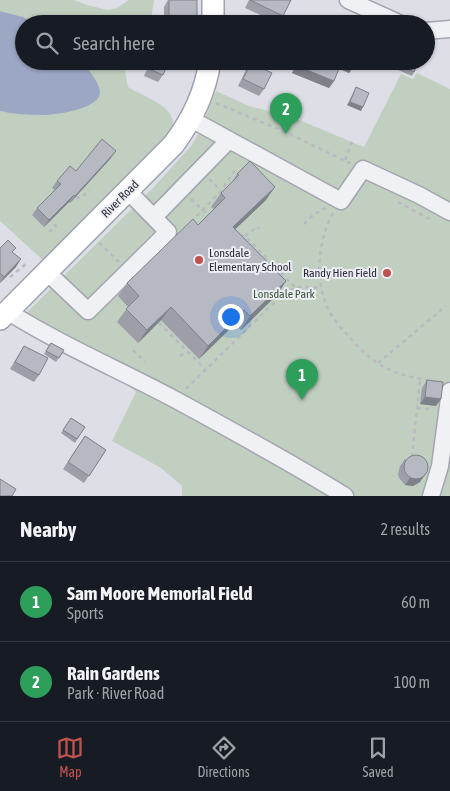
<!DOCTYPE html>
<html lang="en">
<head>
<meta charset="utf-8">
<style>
	:root { --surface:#171b24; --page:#20242c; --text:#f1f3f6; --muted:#9ea1a6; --line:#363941; --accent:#c0524d }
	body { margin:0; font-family:"Asap Condensed",sans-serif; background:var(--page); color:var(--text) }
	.you { position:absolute; left:230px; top:316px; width:18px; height:18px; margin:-12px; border:4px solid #fff; border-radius:50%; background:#1a73e8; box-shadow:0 0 0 8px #1a73e833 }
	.badge { display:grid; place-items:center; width:32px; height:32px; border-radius:50%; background:var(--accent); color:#fff; font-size:16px; font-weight:700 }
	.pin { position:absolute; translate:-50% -41px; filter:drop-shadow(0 1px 2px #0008) }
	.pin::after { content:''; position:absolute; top:26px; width:18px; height:15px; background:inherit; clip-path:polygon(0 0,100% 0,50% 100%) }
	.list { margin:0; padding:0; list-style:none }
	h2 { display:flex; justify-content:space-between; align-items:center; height:65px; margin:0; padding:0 20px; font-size:21px }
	h2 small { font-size:16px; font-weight:400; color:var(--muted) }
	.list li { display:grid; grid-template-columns:32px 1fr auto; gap:15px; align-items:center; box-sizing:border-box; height:80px; padding:0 20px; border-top:1px solid var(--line) }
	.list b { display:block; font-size:19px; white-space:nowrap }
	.list p { margin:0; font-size:16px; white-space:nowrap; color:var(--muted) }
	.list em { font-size:16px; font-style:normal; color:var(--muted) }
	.icon { flex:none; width:28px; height:28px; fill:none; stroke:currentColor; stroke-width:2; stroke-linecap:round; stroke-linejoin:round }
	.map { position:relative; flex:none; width:450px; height:496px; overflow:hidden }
	.search { position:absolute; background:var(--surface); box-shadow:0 1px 4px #0004; left:15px; right:15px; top:15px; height:55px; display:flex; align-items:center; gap:12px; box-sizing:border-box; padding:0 18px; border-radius:28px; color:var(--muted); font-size:19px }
	.sheet { height:225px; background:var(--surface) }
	nav { display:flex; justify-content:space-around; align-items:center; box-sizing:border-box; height:70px; border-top:1px solid var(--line); background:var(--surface); font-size:14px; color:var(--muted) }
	nav a { display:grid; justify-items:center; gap:2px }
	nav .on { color:var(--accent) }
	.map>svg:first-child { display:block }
	.green { fill:#c1cfc0 }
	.water { fill:#9ca7c3 }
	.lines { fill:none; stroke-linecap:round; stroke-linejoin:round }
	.minor-casing { stroke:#a4a6af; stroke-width:19 }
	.major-casing { stroke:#9ea2b0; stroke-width:24 }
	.path { stroke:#b8bac1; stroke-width:2.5; stroke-dasharray:4 4; stroke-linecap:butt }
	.minor { stroke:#f0f1f5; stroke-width:16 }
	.major { stroke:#fff; stroke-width:21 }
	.wall { fill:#9d9ea7 }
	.shaded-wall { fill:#7f8188 }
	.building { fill:#b6b8c2; stroke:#7f8188 }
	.poi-dot { fill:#c0524d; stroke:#edeef4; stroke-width:2 }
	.labels { text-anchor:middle; stroke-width:4; stroke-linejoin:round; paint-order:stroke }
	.street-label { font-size:12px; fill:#292c3b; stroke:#edeef4 }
	.poi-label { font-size:12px; fill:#292c3b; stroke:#edeef4; text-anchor:start }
	.park-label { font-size:12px; fill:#375537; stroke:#edeef4 }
</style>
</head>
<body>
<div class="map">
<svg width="450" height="496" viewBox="0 0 450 496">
	<rect width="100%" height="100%" fill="#dedfe6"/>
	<g class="green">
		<polygon points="0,0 74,0 87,5 108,10 117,8 129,0 154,0 152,13 148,24 36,24 23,17 0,11"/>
		<path d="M81 61H128L125 71 128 87C145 98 180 106 172 132L45 262 0 221V111C30 116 56 115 85 107L93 77Z"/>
		<polygon points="417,73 450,89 450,496 182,496 182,486 161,468 112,441 136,392 119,379 18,321 153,188 191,146 199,133 216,91 249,106 292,117 364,147 401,74 413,79"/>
	</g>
	<path class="water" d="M0 11 23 17 36 24H24V61H81C88 69 98 80 100 91 102 109 55 115 43 115 28 115 14 114 0 111Z"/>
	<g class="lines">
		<defs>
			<g id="minor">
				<polyline points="348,0 401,24"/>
				<polyline points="426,31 450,29"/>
				<polyline points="191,119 341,201 363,169 419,195 450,212"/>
				<polyline points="154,217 229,140"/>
				<polyline points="47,272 88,311 168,232 128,191"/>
				<path d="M7 311C61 345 120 370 176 400 233 431 290 462 345 496"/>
				<polyline points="431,496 440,466 450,391"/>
			</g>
			<g id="major">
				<polyline points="213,0 213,24"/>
				<path d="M0 319 174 144C193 118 205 93 210 61"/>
			</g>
		</defs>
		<use href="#minor" class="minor-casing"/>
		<use href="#major" class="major-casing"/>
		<g class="path">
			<polyline points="216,103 283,131 350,163"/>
			<polyline points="345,160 352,142"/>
			<polyline points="209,179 221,191"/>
			<polyline points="76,197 81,198 89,190"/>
			<polyline points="191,199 209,216"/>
			<polyline points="398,202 433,221"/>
			<path d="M333 213C319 239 315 273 325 302 330 316 341 328 351 339 363 352 376 365 393 371 407 377 422 379 437 382"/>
			<polyline points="191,222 221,191 237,167"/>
			<polyline points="304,224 313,215 326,208"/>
			<polyline points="49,232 56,226 51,221"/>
			<polyline points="240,235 247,238 296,288"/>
			<polyline points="245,236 257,227 259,229"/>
			<polyline points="99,243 119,262"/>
			<polyline points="10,277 27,263"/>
			<polyline points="159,323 205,369"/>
			<polyline points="133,350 145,362"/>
			<polyline points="180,356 186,351"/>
			<polyline points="378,363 446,306"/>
			<polyline points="186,389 286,291 300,287 322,288"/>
			<polyline points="417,408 433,409"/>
			<polyline points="412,457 420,379"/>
		</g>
		<use href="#minor" class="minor"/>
		<use href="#major" class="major"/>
	</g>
	<g class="wall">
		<polygon points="168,0 196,24 164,24 164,7"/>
		<polygon points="249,0 291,0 283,16 278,23 245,8"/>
		<polygon points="151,61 169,61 163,75 158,82 144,76"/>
		<polygon points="297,61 356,61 354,66 349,73 339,68 334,81 329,88 292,73"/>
		<polygon points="391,61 419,61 414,72 412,76 389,66"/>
		<polygon points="251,63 264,89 259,96 238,86 246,70"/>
		<polygon points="356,87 361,111 347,105"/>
		<polygon points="111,158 70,203 69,202 44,227 32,215 37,208 55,190 52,188 57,181 76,171"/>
		<polygon points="237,174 266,200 235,229 286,281 277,295 241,330 235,324 199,359 161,320 138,343 117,322 128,307 118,296 127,283 198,225 214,209 211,207 221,193 230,185"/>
		<polygon points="0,248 13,252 16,267 0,283"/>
		<polygon points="51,343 64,350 56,362 44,354"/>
		<polygon points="24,346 39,375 34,382 10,369"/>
		<polygon points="427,380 436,406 420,404 422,388"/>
		<polygon points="71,418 85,427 75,443 61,433"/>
		<polygon points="85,436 106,450 84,483 63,469"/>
		<polygon points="405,459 420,482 413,486 405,485 399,478 398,474 400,466"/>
	</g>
	<g class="shaded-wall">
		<polygon points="169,23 197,23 196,24 169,24"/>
		<polygon points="342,61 344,61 354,66 349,73 337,68"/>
		<polygon points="297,66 334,81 329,88 292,73"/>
		<polygon points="350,102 363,107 361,111 347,105"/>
		<polygon points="116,151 111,158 70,203 75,196"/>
		<polygon points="275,187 266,200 224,240 233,227"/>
		<polygon points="74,195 69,202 44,227 49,220"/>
		<polygon points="21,259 16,267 0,283 4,277"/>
		<polygon points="286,281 277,295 241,330 250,316"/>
		<polygon points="171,307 161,320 138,343 147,330"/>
		<polygon points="244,310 235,324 199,359 208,346"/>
		<polygon points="425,397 441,399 436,406 420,404"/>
		<polygon points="425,475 420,482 413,486 405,485 410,478"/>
	</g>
	<g class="building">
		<rect x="169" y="0" width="28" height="23"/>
		<polygon points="250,0 291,0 283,16"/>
		<polygon points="152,61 169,61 163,75 149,69"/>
		<polygon points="299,61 342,61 334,81 297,66"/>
		<polygon points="344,61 356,61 354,66"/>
		<polygon points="392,61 419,61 414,72 391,62"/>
		<polygon points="251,63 272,73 264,89 243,79"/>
		<polygon points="356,87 369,93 363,107 350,102"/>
		<polygon points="102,139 116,151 75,196 74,195 49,220 37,208 61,184 57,181 70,166 76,171"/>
		<polygon points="250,161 275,187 233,227 286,281 250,316 244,310 208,346 171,307 147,330 126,309 139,296 127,283 193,219 198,225 225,198 221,193 239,175 237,174"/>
		<polygon points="8,240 16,248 12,252 21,259 4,277 0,273 0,248"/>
		<polygon points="51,343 64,350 59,358 46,351"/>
		<polygon points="24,346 48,358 39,375 15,362"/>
		<polygon points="427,380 443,382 441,399 425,397"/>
		<polygon points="71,418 85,427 77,439 63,430"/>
		<polygon points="85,436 106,450 89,476 68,462"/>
		<circle cx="416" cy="467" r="12"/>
		<polygon points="0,479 16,489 12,496 0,496"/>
	</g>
	<g class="poi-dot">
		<circle cx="199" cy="260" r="5"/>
		<circle cx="387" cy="273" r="5"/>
	</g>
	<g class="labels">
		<g class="street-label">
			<text transform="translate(120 199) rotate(-45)" y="4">River Road</text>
		</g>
		<g class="poi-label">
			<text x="209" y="257">Lonsdale<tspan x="209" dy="14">Elementary School</tspan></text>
			<text x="377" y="277" text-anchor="end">Randy Hien Field</text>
		</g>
		<g class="park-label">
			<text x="284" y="298">Lonsdale Park</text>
		</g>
	</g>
</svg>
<div class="you"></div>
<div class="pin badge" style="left:302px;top:400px;background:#2e9e5b">1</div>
<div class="pin badge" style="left:286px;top:134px;background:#2e9e5b">2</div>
<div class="search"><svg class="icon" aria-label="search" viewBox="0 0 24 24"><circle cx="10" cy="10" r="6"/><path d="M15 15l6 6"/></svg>Search here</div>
</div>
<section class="sheet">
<h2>Nearby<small>2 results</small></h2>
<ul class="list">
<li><span class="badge" style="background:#2e9e5b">1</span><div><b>Sam Moore Memorial Field</b><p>Sports</p></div><em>60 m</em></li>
<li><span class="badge" style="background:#2e9e5b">2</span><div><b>Rain Gardens</b><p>Park · River Road</p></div><em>100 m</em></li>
</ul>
</section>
<nav>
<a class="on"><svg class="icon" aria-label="map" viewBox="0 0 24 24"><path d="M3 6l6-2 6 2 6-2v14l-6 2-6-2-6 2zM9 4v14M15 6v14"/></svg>Map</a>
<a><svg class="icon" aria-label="directions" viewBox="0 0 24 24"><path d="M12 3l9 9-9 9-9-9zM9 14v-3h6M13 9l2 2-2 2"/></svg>Directions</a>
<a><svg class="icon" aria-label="saved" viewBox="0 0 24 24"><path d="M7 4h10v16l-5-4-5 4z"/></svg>Saved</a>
</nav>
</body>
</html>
